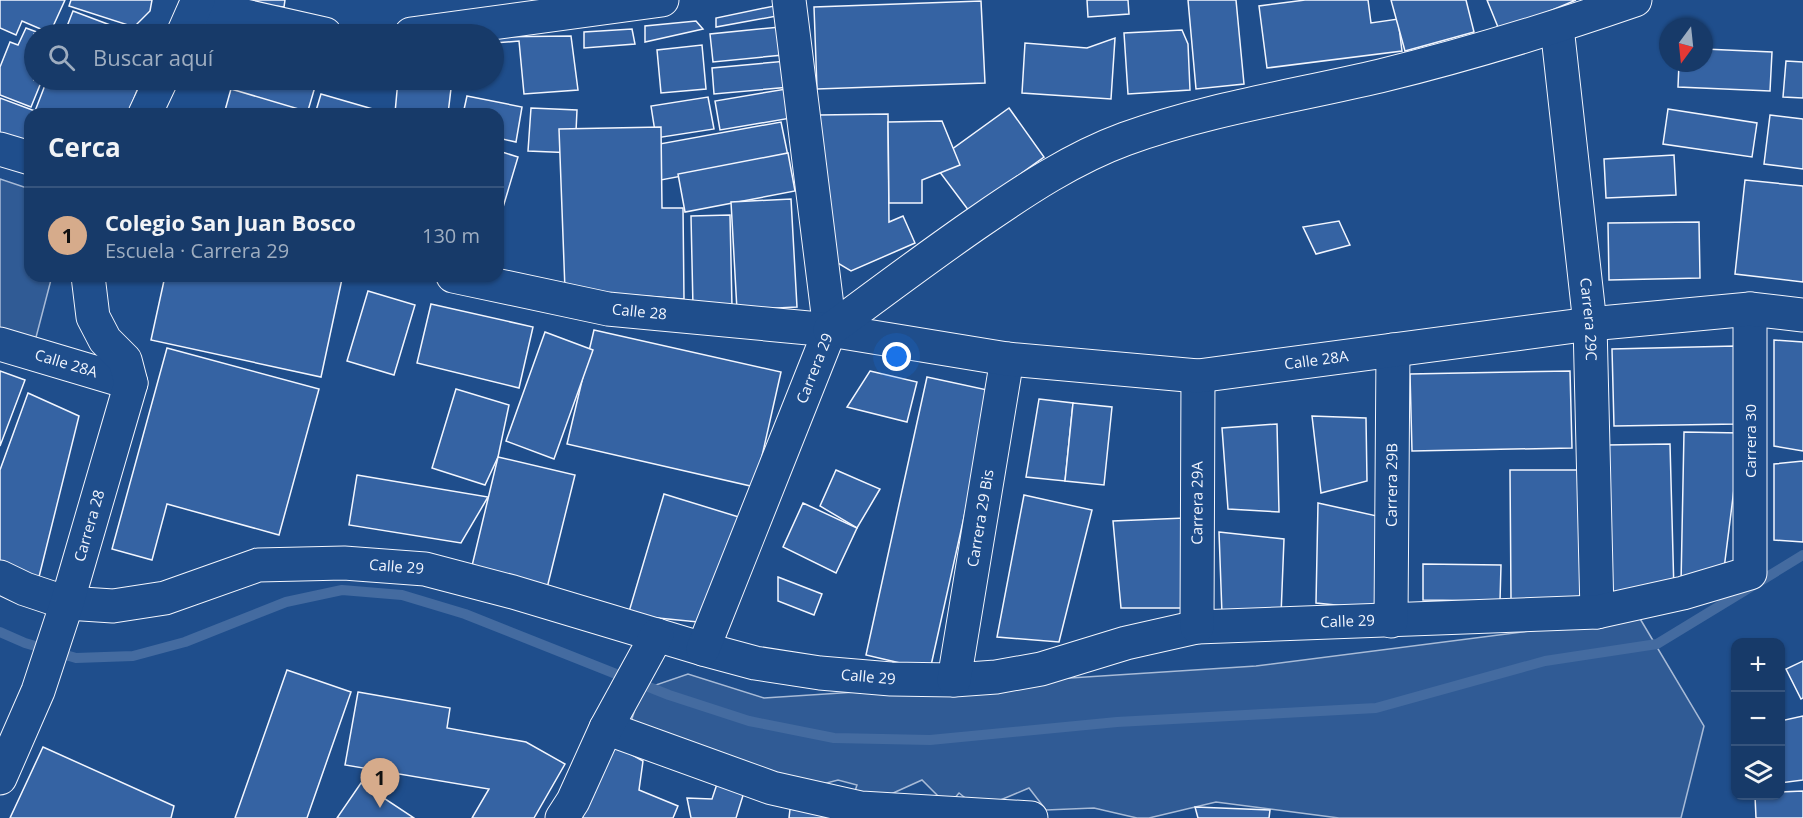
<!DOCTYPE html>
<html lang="es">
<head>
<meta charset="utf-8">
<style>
	:root { --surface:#173a69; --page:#20416f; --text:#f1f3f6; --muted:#9eadc0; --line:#36547d; --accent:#d6ab8b }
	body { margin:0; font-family:"Open Sans",sans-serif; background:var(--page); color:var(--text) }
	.controls { position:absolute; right:18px; bottom:18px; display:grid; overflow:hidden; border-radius:12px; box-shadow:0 2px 4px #0004 }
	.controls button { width:54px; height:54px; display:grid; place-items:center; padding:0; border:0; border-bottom:2px solid var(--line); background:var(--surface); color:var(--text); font:30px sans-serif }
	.compass { position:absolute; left:1659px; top:18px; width:54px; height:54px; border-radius:50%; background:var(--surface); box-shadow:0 2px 4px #0004; rotate:195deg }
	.you { position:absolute; left:897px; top:357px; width:21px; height:21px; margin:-15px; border:4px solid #fff; border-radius:50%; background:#1a73e8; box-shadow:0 0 0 9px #1a73e833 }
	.badge { display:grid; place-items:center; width:39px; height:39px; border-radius:50%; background:var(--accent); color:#111; font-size:20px; font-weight:700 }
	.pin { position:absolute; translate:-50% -50px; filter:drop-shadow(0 2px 3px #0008) }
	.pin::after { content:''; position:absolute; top:32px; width:21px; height:18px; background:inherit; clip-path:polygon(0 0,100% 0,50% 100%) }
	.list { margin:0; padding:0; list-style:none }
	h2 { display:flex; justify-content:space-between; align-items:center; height:78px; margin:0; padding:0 24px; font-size:26px }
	h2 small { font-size:20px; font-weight:400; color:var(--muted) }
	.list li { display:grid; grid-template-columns:39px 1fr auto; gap:18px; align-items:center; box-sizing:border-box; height:96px; padding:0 24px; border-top:2px solid var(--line) }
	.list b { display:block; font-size:22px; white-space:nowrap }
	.list p { margin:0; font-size:20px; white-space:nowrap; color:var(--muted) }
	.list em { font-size:20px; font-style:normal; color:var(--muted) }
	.icon { flex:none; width:33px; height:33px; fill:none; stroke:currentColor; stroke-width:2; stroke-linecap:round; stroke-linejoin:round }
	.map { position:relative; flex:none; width:1803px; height:818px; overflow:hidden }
	.search { position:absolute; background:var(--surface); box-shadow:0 2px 4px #0004; left:24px; top:24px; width:480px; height:66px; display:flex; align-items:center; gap:15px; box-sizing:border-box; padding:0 21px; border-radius:33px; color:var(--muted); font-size:22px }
	.panel { position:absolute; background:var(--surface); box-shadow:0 2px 4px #0004; left:24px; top:108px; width:480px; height:174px; border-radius:18px }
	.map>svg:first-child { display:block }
	.built { fill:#305b95; stroke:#a8bbd7; stroke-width:1.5 }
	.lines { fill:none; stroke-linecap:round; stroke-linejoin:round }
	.stream { stroke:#446ba0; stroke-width:10 }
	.building { fill:#3563a3; stroke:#f2f6ff; stroke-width:1.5 }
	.street-casing { stroke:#f2f6ff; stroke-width:35 }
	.secondary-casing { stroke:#f2f6ff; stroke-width:35 }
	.street { stroke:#1f4e8c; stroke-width:33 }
	.secondary { stroke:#1f4e8c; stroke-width:33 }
	.labels { text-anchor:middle; stroke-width:4.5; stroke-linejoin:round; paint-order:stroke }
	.street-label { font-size:15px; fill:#f2f6ff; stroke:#1f4e8c }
</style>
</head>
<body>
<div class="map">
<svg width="1803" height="818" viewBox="0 0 1803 818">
	<rect width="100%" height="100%" fill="#1f4e8c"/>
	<g class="built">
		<polygon points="0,179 30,189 30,276 52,276 34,345 0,334"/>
		<polygon points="1639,617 1704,726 1681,818 1339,818 1216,802 1149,818 1137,818 1094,808 1046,810 1029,788 979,809 959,793 948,806 922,780 880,799 852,800 857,785 838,780 800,790 630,725 641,690 688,674 764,698 1256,666"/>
	</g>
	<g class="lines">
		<polyline class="stream" points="0,632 25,643 76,658 133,656 185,642 286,602 342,590 402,595 465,614 669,695 749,721 834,738 930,740 1117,722 1376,708 1545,661 1657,644 1803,555"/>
	</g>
	<g class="building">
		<polygon points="0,0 65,0 50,33 22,21 16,35 0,28"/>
		<polygon points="71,0 152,0 150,11 134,27 69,6"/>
		<polygon points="246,0 285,0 284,7 246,3"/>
		<polygon points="1087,0 1128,0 1129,14 1088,17"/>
		<polygon points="1188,0 1236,0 1244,84 1196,89"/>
		<polygon points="1305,0 1368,0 1371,23 1398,19 1402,51 1267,68 1259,6"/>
		<polygon points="1391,0 1466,0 1474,32 1405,51"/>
		<polygon points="1487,0 1576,0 1500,32"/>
		<polygon points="981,1 985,83 817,89 814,7"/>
		<polygon points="774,6 777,16 716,27 716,18"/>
		<polygon points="73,11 134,34 64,34"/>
		<polygon points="696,21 703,29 645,42 645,26"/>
		<polygon points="780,27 783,55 713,62 710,34"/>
		<polygon points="26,28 42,34 34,34 34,80 42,80 31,107 0,95 0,67 10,42 18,45"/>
		<polygon points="632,29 635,44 584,48 584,32"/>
		<polygon points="1182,30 1188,44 1190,90 1128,94 1124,33"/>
		<polygon points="571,36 578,90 524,94 519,41 494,43 494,37"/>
		<polygon points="1115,38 1111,99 1022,93 1025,43 1087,48"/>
		<polygon points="702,45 706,89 661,93 657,50"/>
		<polygon points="1704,49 1772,52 1770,91 1678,87 1679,63 1704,63"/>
		<polygon points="787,61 790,87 714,94 712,68"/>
		<polygon points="1786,61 1803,62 1803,98 1783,97"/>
		<polygon points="47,80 141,80 128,114 30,114 30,147 0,137 0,98 35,111"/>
		<polygon points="240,80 317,80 307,114 299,114 234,95"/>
		<polygon points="398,80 452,80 448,114 395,113"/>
		<polygon points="231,89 302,110 301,114 224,114"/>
		<polygon points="786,89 791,118 720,130 715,101"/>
		<polygon points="321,94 390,114 315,114"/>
		<polygon points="467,96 522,107 516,142 498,138 498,114 463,114"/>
		<polygon points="708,97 714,129 656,138 651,106"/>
		<polygon points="531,108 577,110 575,153 528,151"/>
		<polygon points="1009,108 1044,157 969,211 933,163"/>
		<polygon points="1668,109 1757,123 1752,157 1663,144"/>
		<polygon points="888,114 889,222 903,216 915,243 851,271 821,253 820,115"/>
		<polygon points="1770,115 1803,119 1803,169 1764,164"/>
		<polygon points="942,121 960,165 922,180 922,203 889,203 888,122"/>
		<polygon points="781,122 788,156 661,180 654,145"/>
		<polygon points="661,127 662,208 683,208 684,299 565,290 559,129"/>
		<polygon points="499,151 518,157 498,224 498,153"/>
		<polygon points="788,153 795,191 685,212 678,174"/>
		<polygon points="1674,155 1676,195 1606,198 1604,159"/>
		<polygon points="1745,180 1803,186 1803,282 1735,274"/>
		<polygon points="791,199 797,307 737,310 731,202"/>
		<polygon points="730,215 732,307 693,308 691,216"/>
		<polygon points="1339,221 1350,245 1316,254 1303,227"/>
		<polygon points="1699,222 1700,278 1609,280 1608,223"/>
		<polygon points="165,276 330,276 342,279 321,377 151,340"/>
		<polygon points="368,291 415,305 394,375 347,361"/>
		<polygon points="431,304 533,327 519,388 417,363"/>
		<polygon points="594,330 781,372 755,487 567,444"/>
		<polygon points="545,332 593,350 554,459 506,441"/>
		<polygon points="1774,340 1803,342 1803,451 1774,446"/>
		<polygon points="1735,346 1737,424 1614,426 1612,349"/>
		<polygon points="167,348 319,389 279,535 167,504 152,560 112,549"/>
		<polygon points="0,371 25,380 0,446"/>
		<polygon points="870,371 917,382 907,422 847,407"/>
		<polygon points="1570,371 1572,448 1412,451 1410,374"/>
		<polygon points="927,377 992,391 930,670 866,655"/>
		<polygon points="456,389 509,405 498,457 485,485 432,468"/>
		<polygon points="28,393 79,416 37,585 0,576 0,470"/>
		<polygon points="1039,399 1073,403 1065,481 1026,477"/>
		<polygon points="1073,403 1112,407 1104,485 1065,481"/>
		<polygon points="1312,416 1366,418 1367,481 1321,493"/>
		<polygon points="1277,424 1279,512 1228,509 1222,428"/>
		<polygon points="1684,432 1741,433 1724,569 1681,584"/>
		<polygon points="1670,444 1674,592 1611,594 1607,445"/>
		<polygon points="498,457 575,475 547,588 471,570"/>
		<polygon points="1803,461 1803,542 1774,540 1774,464"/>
		<polygon points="836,470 880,489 857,528 820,506"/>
		<polygon points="1510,470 1579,470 1580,598 1511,599"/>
		<polygon points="357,475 488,497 461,543 349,525"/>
		<polygon points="664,494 742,518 698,622 628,615"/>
		<polygon points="1024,495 1092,510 1059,642 997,637"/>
		<polygon points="803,503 857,528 836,573 783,547"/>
		<polygon points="1318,503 1377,516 1375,609 1316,603"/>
		<polygon points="1185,518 1181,608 1121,608 1113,521"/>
		<polygon points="1219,532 1284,539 1281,615 1222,614"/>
		<polygon points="1423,564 1501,565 1500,601 1423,600"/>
		<polygon points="778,577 822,594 814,615 778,601"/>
		<polygon points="1803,661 1803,698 1801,699 1786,669"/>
		<polygon points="287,670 351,692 307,818 235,818"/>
		<polygon points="358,692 450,708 447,728 526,742 565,764 534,818 472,818 489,789 345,765"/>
		<polygon points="1803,716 1803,780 1780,783 1780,721"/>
		<polygon points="602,738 643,761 639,790 678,806 673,818 582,818 587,806"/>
		<polygon points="43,747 174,806 171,818 10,818"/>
		<polygon points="718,781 745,789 736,818 691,818 687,798 712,799"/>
		<polygon points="361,783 414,818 337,818"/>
		<polygon points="1803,791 1803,818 1756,818 1755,796 1780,796 1780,792"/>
		<polygon points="1195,807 1270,810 1269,818 1198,818"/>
		<polygon points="790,809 827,815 827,818 789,818"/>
	</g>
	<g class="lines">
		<defs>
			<g id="street">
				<polyline points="196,5 325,34"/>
				<path id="s1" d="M1557 27 1590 324 1597 612"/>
				<polyline points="183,34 198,0"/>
				<polyline points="411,34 662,0"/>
				<polyline points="145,114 161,80"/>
				<path id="s2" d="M0 344 131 383"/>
				<path id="s3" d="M0 577 25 589 67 603 113 606 165 598 258 565 344 563 425 569 513 592 703 649 755 663 820 673 891 679 954 680 996 677 1041 669 1126 643 1197 627 1597 612 1683 593 1750 573V309"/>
				<path id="s4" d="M1391 621 1393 350"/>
				<path id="s5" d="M1197 627 1198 376"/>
				<path id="s6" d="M703 649 830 330 789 0"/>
				<path id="s7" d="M954 680 1007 359"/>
				<polyline points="606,728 772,788 861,808 1031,818"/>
				<path id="s8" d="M0 778 38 691 67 603 131 383 125 360 105 340 93 317 88 276"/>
				<polyline points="562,818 573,801 606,728 657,635"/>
			</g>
			<g id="secondary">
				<polyline points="0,149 30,158"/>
				<path id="s9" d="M453 276 608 309 830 330 1007 359 1198 376 1590 324 1750 309 1803 315"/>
				<path d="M830 330C880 293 929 256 980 221 1025 190 1073 158 1125 139 1208 109 1295 96 1380 76 1466 55 1551 29 1635 0"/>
			</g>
		</defs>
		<use href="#street" class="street-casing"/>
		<use href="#secondary" class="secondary-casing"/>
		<use href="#street" class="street"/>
		<use href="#secondary" class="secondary"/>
	</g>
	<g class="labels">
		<g class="street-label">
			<text dy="5" stroke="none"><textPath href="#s9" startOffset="190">Calle 28</textPath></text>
			<text dy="5" stroke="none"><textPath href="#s1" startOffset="294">Carrera 29C</textPath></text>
			<text dy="5" stroke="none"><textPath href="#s9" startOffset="872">Calle 28A</textPath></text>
			<text dy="5" stroke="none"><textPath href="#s2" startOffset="69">Calle 28A</textPath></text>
			<text dy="5" stroke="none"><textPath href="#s6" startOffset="302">Carrera 29</textPath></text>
			<text transform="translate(1751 441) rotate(-90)" y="5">Carrera 30</text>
			<text dy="5" stroke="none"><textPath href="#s4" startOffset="136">Carrera 29B</textPath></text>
			<text dy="5" stroke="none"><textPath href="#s5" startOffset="124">Carrera 29A</textPath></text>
			<text dy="5" stroke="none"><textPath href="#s7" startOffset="164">Carrera 29 Bis</textPath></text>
			<text dy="5" stroke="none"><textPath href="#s8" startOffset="268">Carrera 28</textPath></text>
			<text dy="5" stroke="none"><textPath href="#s3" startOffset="408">Calle 29</textPath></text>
			<text dy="5" stroke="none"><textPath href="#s3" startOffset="1380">Calle 29</textPath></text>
			<text dy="5" stroke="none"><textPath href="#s3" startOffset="894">Calle 29</textPath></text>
		</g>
	</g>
</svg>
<div class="controls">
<button>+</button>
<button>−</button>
<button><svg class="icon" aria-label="layers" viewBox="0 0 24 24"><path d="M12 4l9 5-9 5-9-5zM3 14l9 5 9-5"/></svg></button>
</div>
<svg class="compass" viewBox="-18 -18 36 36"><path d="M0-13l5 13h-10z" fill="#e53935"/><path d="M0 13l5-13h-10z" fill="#9eadc0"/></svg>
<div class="you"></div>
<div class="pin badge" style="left:380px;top:808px">1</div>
<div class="search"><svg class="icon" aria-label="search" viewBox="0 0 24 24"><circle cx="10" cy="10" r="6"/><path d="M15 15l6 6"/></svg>Buscar aquí</div>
<section class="panel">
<h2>Cerca<small></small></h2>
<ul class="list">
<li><span class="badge">1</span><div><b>Colegio San Juan Bosco</b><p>Escuela · Carrera 29</p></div><em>130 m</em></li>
</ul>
</section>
</div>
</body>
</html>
